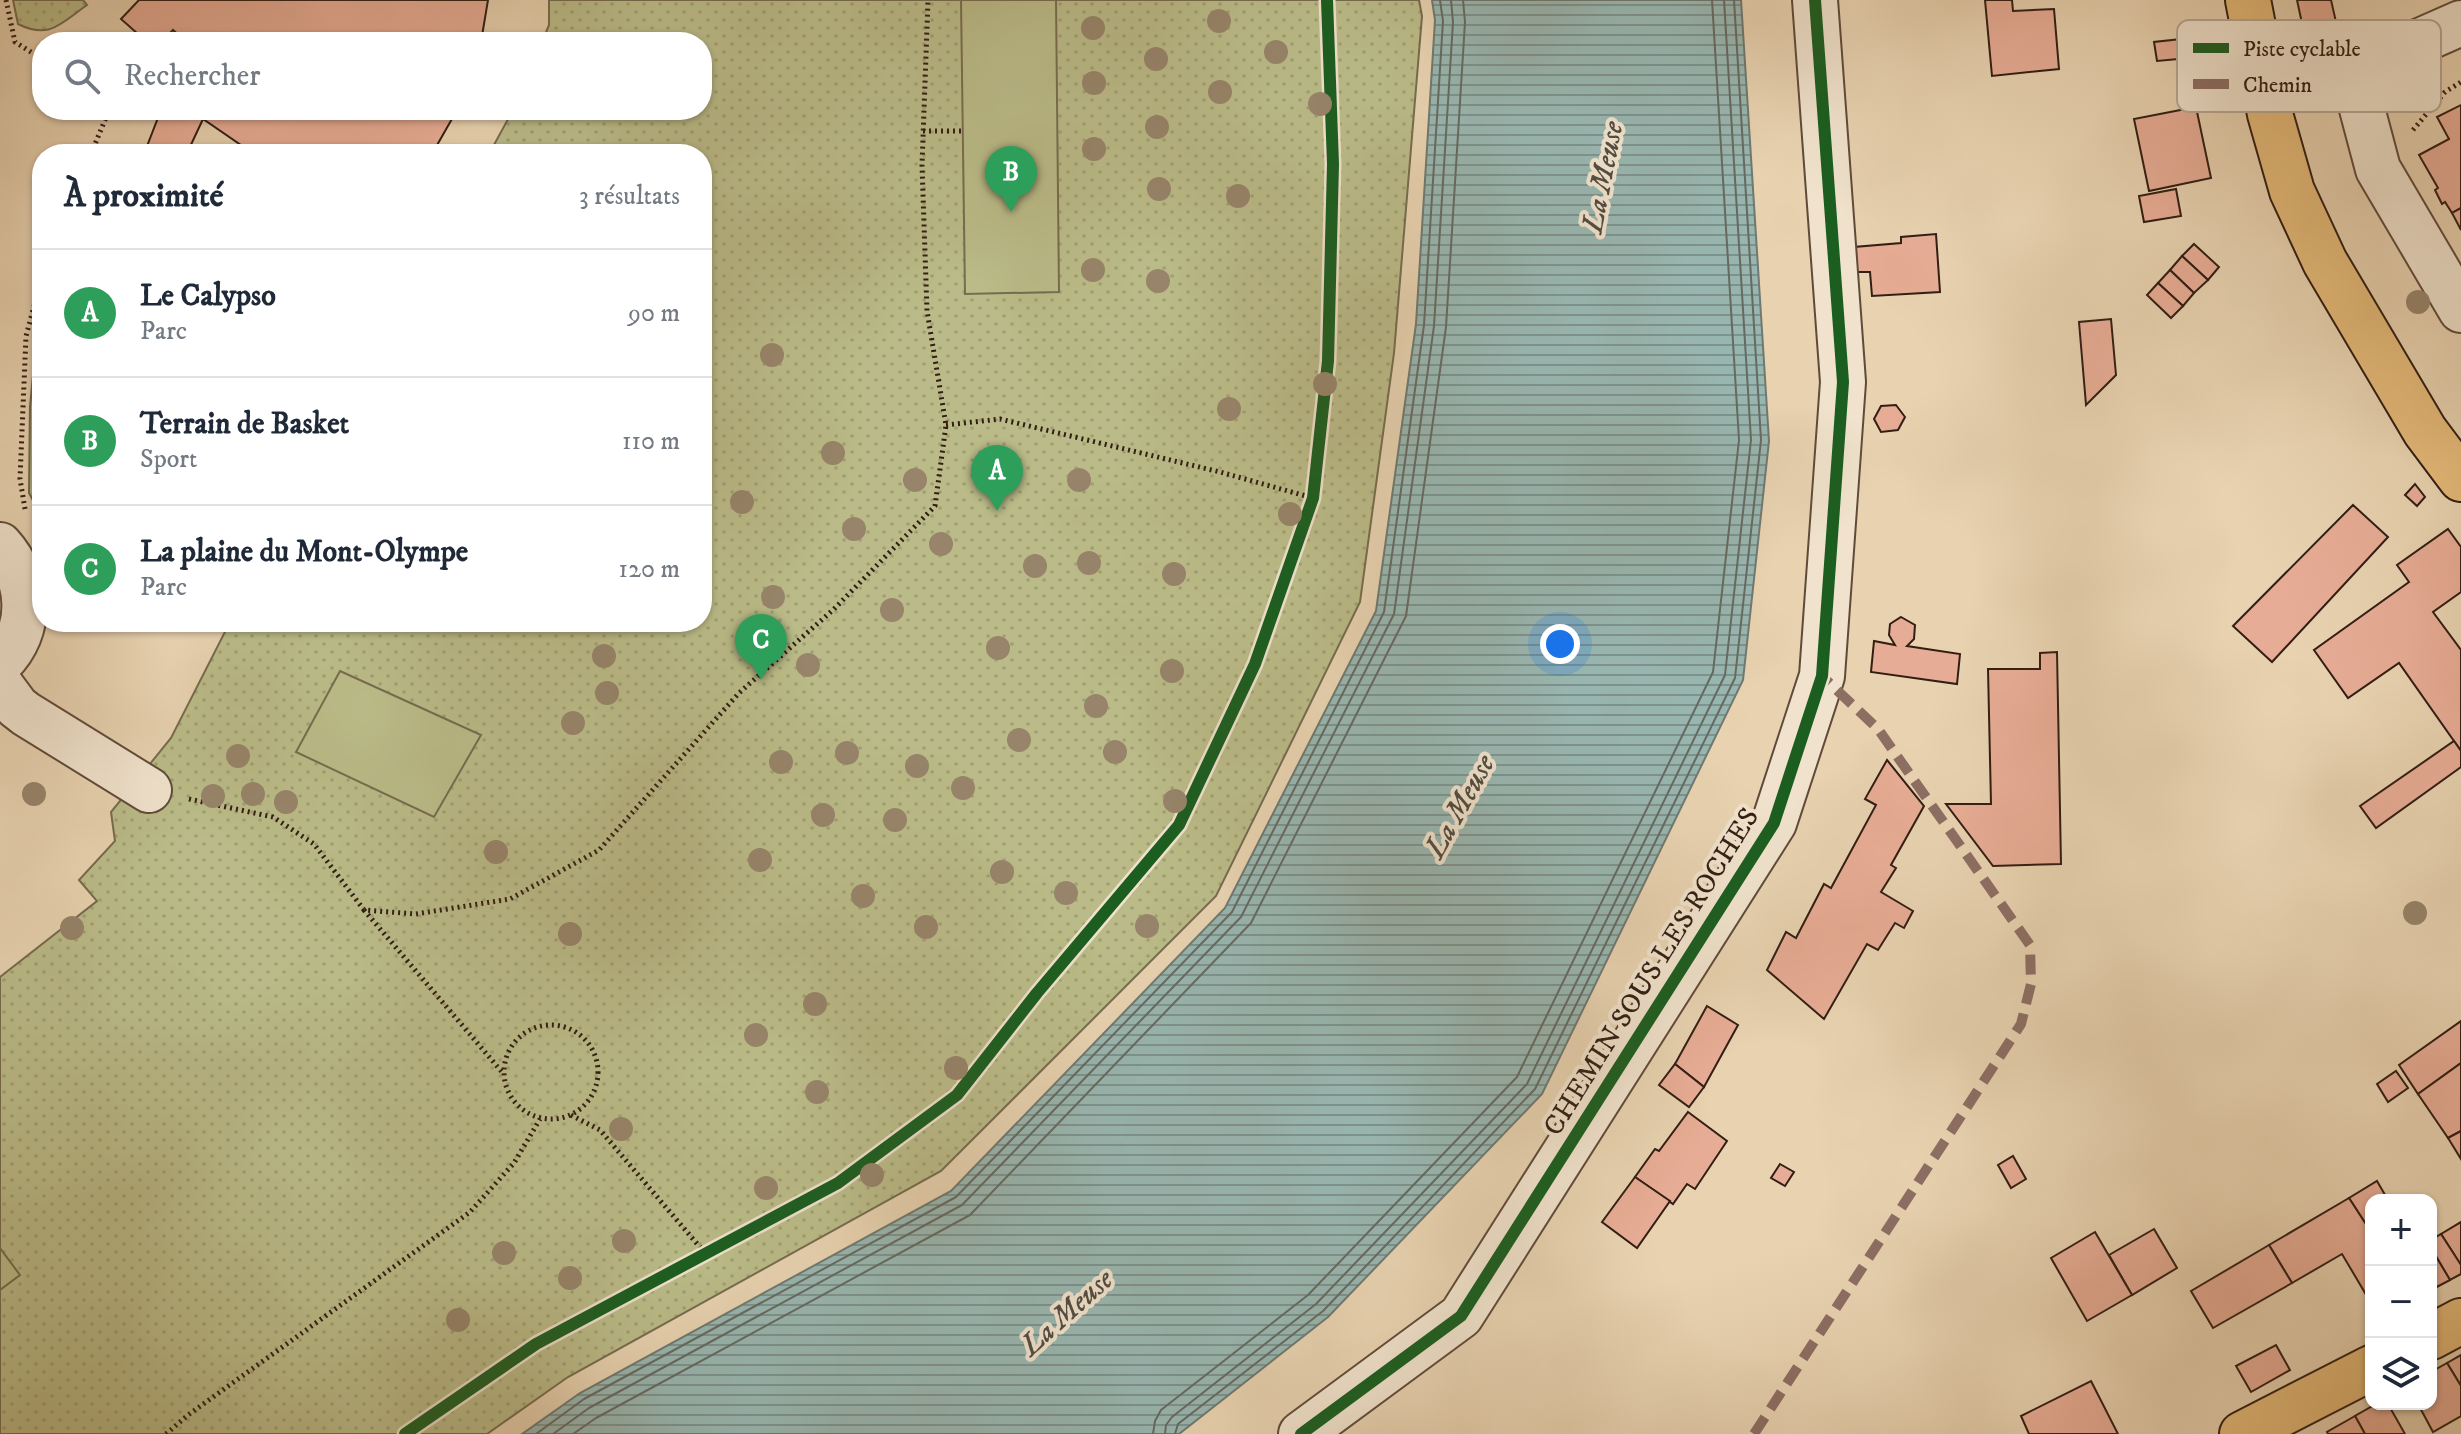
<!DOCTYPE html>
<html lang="fr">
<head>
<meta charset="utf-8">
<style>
	:root { --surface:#fff; --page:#f2f2f3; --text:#1f2937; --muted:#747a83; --line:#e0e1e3; --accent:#8f2418 }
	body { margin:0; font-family:"IM FELL DW Pica",serif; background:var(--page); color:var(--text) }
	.controls { position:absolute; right:24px; bottom:24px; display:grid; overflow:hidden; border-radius:16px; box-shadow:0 2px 6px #0004 }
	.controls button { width:72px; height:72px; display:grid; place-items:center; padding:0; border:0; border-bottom:2px solid var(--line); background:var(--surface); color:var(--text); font:40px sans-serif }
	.you { position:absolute; left:1560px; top:644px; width:28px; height:28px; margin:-20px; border:6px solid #fff; border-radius:50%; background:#1a73e8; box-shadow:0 0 0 12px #1a73e833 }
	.badge { display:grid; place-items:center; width:52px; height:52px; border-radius:50%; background:var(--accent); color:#fff; font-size:26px; font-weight:700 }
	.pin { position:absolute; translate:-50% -66px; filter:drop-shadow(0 2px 4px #0008) }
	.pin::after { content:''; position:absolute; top:42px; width:28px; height:24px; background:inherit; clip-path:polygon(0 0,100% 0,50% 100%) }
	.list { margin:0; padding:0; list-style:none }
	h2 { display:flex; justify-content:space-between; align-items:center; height:104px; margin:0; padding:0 32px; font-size:34px }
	h2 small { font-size:26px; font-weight:400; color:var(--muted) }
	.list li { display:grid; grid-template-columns:52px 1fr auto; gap:24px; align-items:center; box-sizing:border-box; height:128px; padding:0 32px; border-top:2px solid var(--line) }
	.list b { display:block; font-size:30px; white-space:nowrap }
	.list p { margin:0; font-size:26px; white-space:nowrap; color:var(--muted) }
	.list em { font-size:26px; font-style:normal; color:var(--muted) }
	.icon { flex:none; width:44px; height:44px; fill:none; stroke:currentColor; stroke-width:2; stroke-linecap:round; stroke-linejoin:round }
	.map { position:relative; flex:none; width:2461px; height:1434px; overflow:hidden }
	.search { position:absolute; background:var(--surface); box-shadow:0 2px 6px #0004; left:32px; top:32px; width:680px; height:88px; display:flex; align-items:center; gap:20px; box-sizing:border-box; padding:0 28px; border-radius:32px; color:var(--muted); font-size:30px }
	.panel { position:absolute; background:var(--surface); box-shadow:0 2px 6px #0004; left:32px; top:144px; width:680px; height:488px; border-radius:32px }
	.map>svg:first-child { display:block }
	.grass { fill:url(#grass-dots); stroke:#766c4e; stroke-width:2 }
	.garden { fill:#babb88; stroke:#766c4e; stroke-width:2 }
	.water { fill:url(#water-rules); stroke:#6f7971; stroke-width:2 }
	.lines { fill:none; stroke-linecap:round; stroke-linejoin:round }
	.shore { stroke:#656a62; stroke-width:2 }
	.building { fill:#e7ac95; stroke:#321e13; stroke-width:2 }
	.minor-casing { stroke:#604b3a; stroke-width:48 }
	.major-casing { stroke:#321e13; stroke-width:48 }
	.path { stroke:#321e13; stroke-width:5; stroke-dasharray:2 4; stroke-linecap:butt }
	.minor { stroke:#f0e2cc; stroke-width:44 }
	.major { stroke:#e4b978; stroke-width:44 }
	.quiet { stroke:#8d6e63; stroke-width:10; stroke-dasharray:20 10; stroke-linecap:butt }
	.cycleway-casing { stroke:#f0e2cc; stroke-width:17 }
	.cycleway { stroke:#1b5e20; stroke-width:12 }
	.tree { fill:#97846a }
	.labels { text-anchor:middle; stroke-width:8; stroke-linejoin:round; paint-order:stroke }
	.street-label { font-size:28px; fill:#321e13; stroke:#f0e2cc }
	.water-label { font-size:30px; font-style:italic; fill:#514c42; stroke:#f0e2cc }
	.key { fill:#f0e2cc; stroke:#b7a794; stroke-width:2 }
	.key-label { font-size:22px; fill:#321e13 }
</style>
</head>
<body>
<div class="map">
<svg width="2461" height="1434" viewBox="0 0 2461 1434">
	<defs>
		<pattern id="grass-dots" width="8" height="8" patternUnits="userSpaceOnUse" patternTransform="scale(2)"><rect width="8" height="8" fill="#babb88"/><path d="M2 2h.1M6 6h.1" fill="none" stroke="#a0a074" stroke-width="1.8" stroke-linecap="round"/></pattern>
		<pattern id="water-rules" width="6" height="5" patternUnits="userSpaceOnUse" patternTransform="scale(2)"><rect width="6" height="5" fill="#98b6b0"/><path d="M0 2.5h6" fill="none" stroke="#7d938e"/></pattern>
	</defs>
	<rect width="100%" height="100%" fill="#e8d2b0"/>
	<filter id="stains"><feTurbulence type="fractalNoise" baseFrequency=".0025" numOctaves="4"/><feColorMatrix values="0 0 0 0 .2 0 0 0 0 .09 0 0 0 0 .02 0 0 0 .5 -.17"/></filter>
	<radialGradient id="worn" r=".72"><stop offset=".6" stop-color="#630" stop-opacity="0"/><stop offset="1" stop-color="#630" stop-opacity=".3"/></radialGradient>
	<g class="grass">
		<path d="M13 0H83L87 5C61 23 50 40 18 24Z"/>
		<polygon points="549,0 1419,0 1422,16 1394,353 1360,602 1216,896 941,1171 568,1377 487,1434 0,1434 0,977 97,901 79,880 115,841 111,812 171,738 230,622 702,622 702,154 489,154 513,110 702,110 702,42 542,42 549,25"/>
		<polygon points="42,320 42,513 41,515 29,493 30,407 37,333"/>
	</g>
	<g class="garden">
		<polygon points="961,0 1056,0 1059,292 965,294"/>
		<polygon points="340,671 481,735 434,817 296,752"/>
		<polygon points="0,1248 20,1275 0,1290"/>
	</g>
	<polygon class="water" points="1432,0 1741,0 1769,441 1743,680 1542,1094 1328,1317 1179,1434 522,1434 580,1393 951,1191 1225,908 1376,611 1416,324 1435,20"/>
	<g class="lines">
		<g class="shore">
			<polyline points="536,1434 584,1399 956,1197 1232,912 1384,612 1424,325 1443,21 1440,0"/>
			<polyline points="553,1434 589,1408 962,1205 1241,917 1394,614 1434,326 1453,22 1451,0"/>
			<polyline points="573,1434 596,1418 970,1215 1251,923 1406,616 1446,327 1465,22 1463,0"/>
			<polyline points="1153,1434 1155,1421 1161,1410 1308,1295 1517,1077 1713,672 1739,440 1712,0"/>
			<polyline points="1165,1434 1166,1425 1172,1417 1316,1304 1527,1084 1725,675 1751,440 1724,0"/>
			<polyline points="1175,1434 1178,1424 1323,1311 1535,1089 1735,678 1761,440 1734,0"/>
		</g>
	</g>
	<g class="building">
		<polygon points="139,0 488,0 481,42 186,42 173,30 162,42 147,42 121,19"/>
		<polygon points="1985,0 2012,0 2013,11 2054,9 2059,69 1992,76"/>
		<polygon points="2297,0 2331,0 2336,22 2303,28"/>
		<polygon points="2218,35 2222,55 2157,61 2154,42"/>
		<polygon points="2461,105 2461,208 2452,213 2445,202 2442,204 2435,190 2438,188 2419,155 2449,139 2437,117"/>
		<polygon points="2196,107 2211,178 2149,191 2134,119"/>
		<polygon points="161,110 457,110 432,154 254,154 203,119 189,149 174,154 144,154"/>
		<polygon points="2176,189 2181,216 2144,222 2139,196"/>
		<polygon points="2461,208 2461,230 2452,213"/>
		<polygon points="1936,234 1940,292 1872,296 1870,272 1855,272 1854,247 1901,243 1901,237"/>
		<polygon points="2194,244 2219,267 2208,280 2182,256"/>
		<polygon points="2182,256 2208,280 2194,293 2170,270"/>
		<polygon points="2170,270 2194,293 2183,306 2158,283"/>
		<polygon points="2158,283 2183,306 2171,318 2147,295"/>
		<polygon points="2111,319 2116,375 2086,405 2079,322"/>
		<polygon points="1896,405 1905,417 1898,430 1881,432 1874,419 1881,406"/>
		<polygon points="2415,484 2425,497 2417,506 2405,495"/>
		<polygon points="2353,505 2388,537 2272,662 2233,626"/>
		<polygon points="2448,529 2461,547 2461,592 2433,612 2461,650 2461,751 2399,663 2348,698 2314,650 2409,582 2397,565"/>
		<polygon points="1901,617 1915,625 1914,639 1907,646 1960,654 1957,684 1871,672 1874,641 1895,645 1889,635 1890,624"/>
		<polygon points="2057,652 2061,864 1993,866 1946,804 1991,804 1988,669 2040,669 2040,653"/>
		<polygon points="2454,741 2461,751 2461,767 2376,828 2360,806"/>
		<polygon points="1887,760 1924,806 1891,865 1896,868 1881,892 1913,911 1904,928 1895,923 1878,950 1867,944 1824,1019 1767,970 1786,932 1796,938 1824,884 1831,888 1876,805 1865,799"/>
		<polygon points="1707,1006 1738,1025 1704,1087 1675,1064"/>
		<polygon points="2461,1021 2461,1063 2418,1094 2399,1065"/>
		<polygon points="2461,1063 2461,1131 2448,1138 2418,1094"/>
		<polygon points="1675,1064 1704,1087 1689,1107 1659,1085"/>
		<polygon points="2396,1071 2408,1088 2388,1102 2377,1084"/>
		<polygon points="1688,1112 1727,1141 1695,1189 1687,1184 1673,1204 1635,1177 1655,1149 1659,1151"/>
		<polygon points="2461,1131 2461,1159 2448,1138"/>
		<polygon points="2013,1156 2026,1179 2011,1188 1998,1165"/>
		<polygon points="1780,1164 1794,1172 1785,1186 1771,1178"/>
		<polygon points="1635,1177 1670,1201 1637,1248 1602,1222"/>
		<polygon points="2377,1181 2388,1200 2371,1200 2371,1232 2349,1198"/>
		<polygon points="2349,1198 2371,1232 2371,1303 2342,1254 2292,1283 2269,1245"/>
		<polygon points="2461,1222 2461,1265 2441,1234"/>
		<polygon points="2154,1229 2177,1268 2132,1295 2109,1255"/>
		<polygon points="2095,1232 2132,1295 2087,1321 2051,1258"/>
		<polygon points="2441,1234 2461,1265 2461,1274 2450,1280 2431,1248 2431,1240"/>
		<polygon points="2269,1245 2292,1283 2213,1328 2191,1291"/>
		<polygon points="2431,1248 2450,1280 2431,1290"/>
		<polygon points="2276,1345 2290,1370 2251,1392 2236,1366"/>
		<polygon points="2461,1355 2461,1386 2447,1363"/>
		<polygon points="2447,1363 2461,1386 2461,1416 2433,1432 2418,1404 2431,1404 2431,1372"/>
		<polygon points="2091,1381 2118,1434 2029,1434 2021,1416"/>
		<polygon points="2376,1404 2388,1404 2405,1434 2365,1434 2355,1416"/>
		<polygon points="2355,1416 2365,1434 2328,1434 2327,1432"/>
	</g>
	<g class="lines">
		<defs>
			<g id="minor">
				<polyline points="2461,23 2352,71 2378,169 2461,310"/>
				<path d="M0 545C31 579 34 630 0 663"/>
				<polyline points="0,684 17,707 26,714 149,790"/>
				<polyline points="1301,1434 1461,1316 1774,823 1822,676 1843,382 1815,0"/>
			</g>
			<g id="major">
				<polyline points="2248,0 2270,114 2292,191 2325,262 2425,431 2461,479"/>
				<polyline points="2431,1337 2461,1321"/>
				<polyline points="2242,1434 2371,1368"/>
			</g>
		</defs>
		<use href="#minor" class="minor-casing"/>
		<use href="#major" class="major-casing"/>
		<g class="path">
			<polyline points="6,0 15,42 42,59"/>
			<polyline points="135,42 139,34"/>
			<polyline points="2413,130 2445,92 2461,82"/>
			<polyline points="923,131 963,131"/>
			<polyline points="91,154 109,110"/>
			<polyline points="946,425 1000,419 1220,472 1313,498"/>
			<polyline points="25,509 20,479 26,336 42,277"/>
			<polyline points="189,799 273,817 314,844 364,910 416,914 510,899 599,850 739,693 834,609 935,506 946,425 927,311 922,165 928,0"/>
			<polyline points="364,910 502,1072"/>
			<circle cx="551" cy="1072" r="47"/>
			<polyline points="571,1115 600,1130 705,1253"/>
			<polyline points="166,1434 188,1415 470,1212 514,1163 540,1119"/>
		</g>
		<use href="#minor" class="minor"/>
		<use href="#major" class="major"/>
		<polyline class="quiet" points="1754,1434 2021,1024 2031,984 2030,945 1878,729 1822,676"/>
		<defs>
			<g id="cycleway">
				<polyline points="405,1434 536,1344 838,1183 957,1095 1037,993 1179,825 1255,664 1313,498 1328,361 1333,164 1327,0"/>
				<polyline points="1301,1434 1461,1316 1774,823 1822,676 1843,382 1815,0"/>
			</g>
		</defs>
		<use href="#cycleway" class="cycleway-casing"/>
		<use href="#cycleway" class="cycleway"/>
	</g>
	<g class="tree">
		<circle cx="1219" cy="21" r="12"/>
		<circle cx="1093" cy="28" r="12"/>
		<circle cx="1276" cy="52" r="12"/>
		<circle cx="1156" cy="59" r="12"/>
		<circle cx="1094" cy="83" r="12"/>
		<circle cx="1220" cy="92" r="12"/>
		<circle cx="1320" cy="104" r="12"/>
		<circle cx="1157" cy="127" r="12"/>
		<circle cx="1094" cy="149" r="12"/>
		<circle cx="1159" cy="189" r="12"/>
		<circle cx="1238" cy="196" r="12"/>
		<circle cx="1093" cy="270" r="12"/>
		<circle cx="1158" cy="281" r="12"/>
		<circle cx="2418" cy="302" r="12"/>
		<circle cx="772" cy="355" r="12"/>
		<circle cx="1325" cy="384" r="12"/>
		<circle cx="1229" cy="409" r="12"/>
		<circle cx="833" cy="453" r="12"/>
		<circle cx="915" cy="480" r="12"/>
		<circle cx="1079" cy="480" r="12"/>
		<circle cx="742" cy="502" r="12"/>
		<circle cx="1290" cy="514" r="12"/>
		<circle cx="854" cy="529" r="12"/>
		<circle cx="941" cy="544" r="12"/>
		<circle cx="1089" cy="563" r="12"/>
		<circle cx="1035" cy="566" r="12"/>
		<circle cx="1174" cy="574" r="12"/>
		<circle cx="773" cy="597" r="12"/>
		<circle cx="892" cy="610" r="12"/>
		<circle cx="998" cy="648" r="12"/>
		<circle cx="604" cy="656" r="12"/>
		<circle cx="808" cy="665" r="12"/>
		<circle cx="1172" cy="671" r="12"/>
		<circle cx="607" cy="693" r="12"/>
		<circle cx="1096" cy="706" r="12"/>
		<circle cx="573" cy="723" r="12"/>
		<circle cx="1019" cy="740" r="12"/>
		<circle cx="1115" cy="752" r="12"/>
		<circle cx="847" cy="753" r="12"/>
		<circle cx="238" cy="756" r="12"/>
		<circle cx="781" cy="762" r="12"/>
		<circle cx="917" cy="766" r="12"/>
		<circle cx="963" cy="788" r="12"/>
		<circle cx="34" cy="794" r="12"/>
		<circle cx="253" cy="794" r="12"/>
		<circle cx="213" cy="796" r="12"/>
		<circle cx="1175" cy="801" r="12"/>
		<circle cx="286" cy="802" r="12"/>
		<circle cx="823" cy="815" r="12"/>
		<circle cx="895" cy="820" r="12"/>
		<circle cx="496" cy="852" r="12"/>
		<circle cx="760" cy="860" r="12"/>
		<circle cx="1002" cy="872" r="12"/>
		<circle cx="1066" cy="893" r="12"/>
		<circle cx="863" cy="896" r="12"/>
		<circle cx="2415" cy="913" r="12"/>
		<circle cx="1147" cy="926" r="12"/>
		<circle cx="926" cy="927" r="12"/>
		<circle cx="72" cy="928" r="12"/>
		<circle cx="570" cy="934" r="12"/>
		<circle cx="815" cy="1004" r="12"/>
		<circle cx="756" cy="1035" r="12"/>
		<circle cx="956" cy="1068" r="12"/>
		<circle cx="817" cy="1092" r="12"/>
		<circle cx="621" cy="1129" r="12"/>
		<circle cx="872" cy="1175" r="12"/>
		<circle cx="766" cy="1188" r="12"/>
		<circle cx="624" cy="1241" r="12"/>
		<circle cx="504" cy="1253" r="12"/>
		<circle cx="570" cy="1278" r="12"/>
		<circle cx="458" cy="1320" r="12"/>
	</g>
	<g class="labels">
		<g class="street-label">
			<text transform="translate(1650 971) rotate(-58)" y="10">CHEMIN SOUS LES ROCHES</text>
		</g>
		<g class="water-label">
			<text transform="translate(1602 177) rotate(-79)" y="10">La Meuse</text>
			<text transform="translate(1459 806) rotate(-61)" y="10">La Meuse</text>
			<text transform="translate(1066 1312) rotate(-42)" y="10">La Meuse</text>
		</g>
	</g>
	<rect x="2177" y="20" width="264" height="92" rx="12" class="key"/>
	<rect x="2193" y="43" width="36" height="10" fill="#1b5e20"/>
	<rect x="2193" y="79" width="36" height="10" fill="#8d6e63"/>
	<g class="key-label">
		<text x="2243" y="56">Piste cyclable</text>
		<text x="2243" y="92">Chemin</text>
	</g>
	<rect width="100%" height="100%" filter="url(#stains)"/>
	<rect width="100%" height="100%" fill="url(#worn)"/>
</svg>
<div class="controls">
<button>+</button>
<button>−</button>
<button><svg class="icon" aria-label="layers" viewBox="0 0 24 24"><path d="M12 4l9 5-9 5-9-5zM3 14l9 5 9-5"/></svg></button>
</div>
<div class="you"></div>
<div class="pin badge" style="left:997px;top:511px;background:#2e9e5b">A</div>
<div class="pin badge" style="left:1011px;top:212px;background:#2e9e5b">B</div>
<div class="pin badge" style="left:761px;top:680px;background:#2e9e5b">C</div>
<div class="search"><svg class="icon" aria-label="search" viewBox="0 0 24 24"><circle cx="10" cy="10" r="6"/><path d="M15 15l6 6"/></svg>Rechercher</div>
<section class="panel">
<h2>À proximité<small>3 résultats</small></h2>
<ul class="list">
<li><span class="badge" style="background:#2e9e5b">A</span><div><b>Le Calypso</b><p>Parc</p></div><em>90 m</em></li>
<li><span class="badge" style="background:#2e9e5b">B</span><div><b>Terrain de Basket</b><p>Sport</p></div><em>110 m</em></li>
<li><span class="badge" style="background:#2e9e5b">C</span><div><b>La plaine du Mont-Olympe</b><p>Parc</p></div><em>120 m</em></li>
</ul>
</section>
</div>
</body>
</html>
